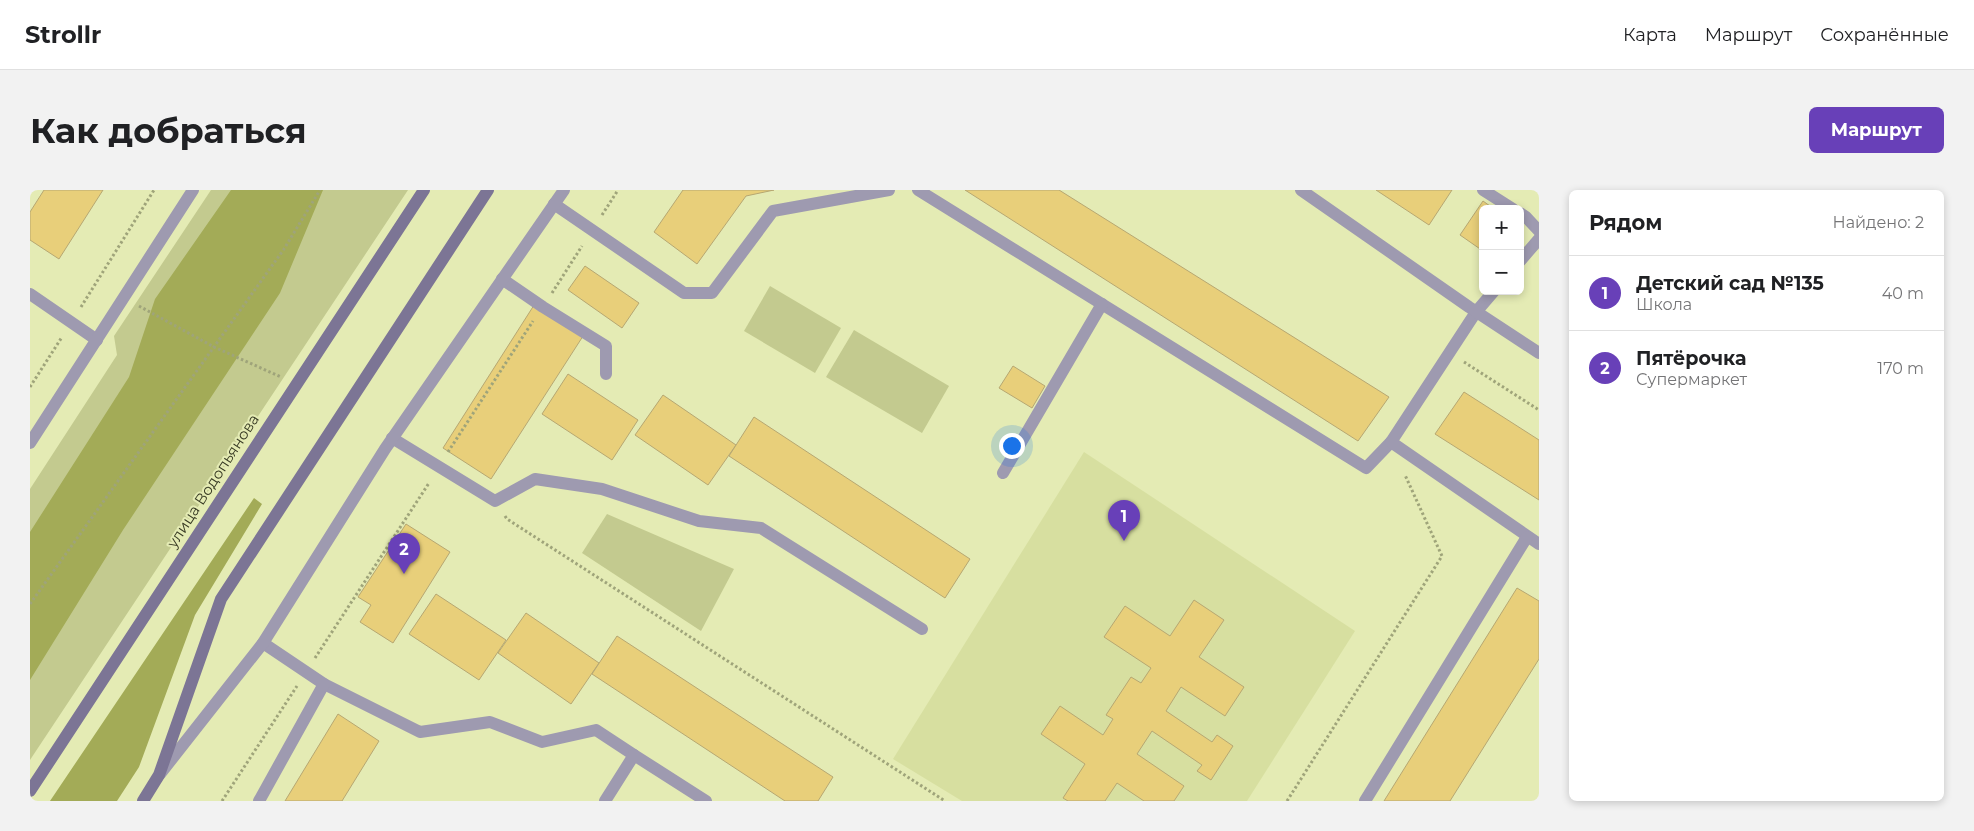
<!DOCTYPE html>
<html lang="ru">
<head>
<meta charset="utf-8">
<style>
	:root { --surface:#fff; --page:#f2f2f2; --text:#202124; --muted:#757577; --line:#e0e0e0; --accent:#6840b8 }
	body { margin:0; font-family:Montserrat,sans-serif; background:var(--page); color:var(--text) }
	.controls { position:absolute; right:15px; top:15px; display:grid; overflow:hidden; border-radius:8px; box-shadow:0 2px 8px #0003 }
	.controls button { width:45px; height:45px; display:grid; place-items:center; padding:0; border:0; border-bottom:1px solid var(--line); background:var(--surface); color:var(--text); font:25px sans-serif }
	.you { position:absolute; left:981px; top:255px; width:18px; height:18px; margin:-12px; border:4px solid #fff; border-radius:50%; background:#1a73e8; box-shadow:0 0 0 8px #1a73e833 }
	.badge { display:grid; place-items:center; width:32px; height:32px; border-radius:50%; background:var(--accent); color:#fff; font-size:16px; font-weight:700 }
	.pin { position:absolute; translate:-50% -41px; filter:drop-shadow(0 1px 2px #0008) }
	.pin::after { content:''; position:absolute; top:26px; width:18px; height:15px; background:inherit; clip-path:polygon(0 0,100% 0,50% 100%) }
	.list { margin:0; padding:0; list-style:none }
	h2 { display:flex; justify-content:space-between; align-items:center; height:65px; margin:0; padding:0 20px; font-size:21px }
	h2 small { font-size:16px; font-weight:400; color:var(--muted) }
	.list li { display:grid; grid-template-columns:32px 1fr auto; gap:15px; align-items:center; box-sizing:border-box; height:75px; padding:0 20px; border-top:1px solid var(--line) }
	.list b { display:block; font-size:19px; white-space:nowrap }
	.list p { margin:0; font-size:16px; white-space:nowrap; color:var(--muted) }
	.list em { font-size:16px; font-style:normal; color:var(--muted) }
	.map { position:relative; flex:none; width:1509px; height:611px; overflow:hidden; border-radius:8px }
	header { display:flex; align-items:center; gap:30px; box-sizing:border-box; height:70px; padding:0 25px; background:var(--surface); border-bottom:1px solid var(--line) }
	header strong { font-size:24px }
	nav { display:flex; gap:28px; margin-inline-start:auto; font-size:18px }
	.intro { display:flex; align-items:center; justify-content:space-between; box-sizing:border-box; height:120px; padding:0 30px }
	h1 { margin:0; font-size:35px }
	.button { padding:12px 22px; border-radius:8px; background:var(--accent); color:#fff; font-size:18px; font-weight:700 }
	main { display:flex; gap:30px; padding:0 30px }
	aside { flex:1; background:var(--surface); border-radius:8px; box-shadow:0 2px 8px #0003 }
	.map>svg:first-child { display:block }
	.built { fill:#d7dfa0 }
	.green { fill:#c3ca8f }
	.forest { fill:#a3ab57 }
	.building { fill:#e8cf7a; stroke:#b6a772 }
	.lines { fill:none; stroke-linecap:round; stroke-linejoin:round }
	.path { stroke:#9fa47a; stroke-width:3; stroke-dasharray:2.5 2.5; stroke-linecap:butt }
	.service { stroke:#9e9ab0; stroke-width:12 }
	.minor { stroke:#9e9ab0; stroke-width:12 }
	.secondary { stroke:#7c7595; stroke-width:12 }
	.labels { text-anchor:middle; stroke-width:4; stroke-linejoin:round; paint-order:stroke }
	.street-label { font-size:15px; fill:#383b24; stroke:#e4ebb4 }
</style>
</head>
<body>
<header>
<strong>Strollr</strong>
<nav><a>Карта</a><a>Маршрут</a><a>Сохранённые</a></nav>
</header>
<div class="intro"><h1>Как добраться</h1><a class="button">Маршрут</a></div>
<main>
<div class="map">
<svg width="1509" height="611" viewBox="0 0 1509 611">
	<rect width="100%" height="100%" fill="#e4ebb4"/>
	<polygon class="built" points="1054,262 1325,441 1217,611 932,611 863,569"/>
	<g class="green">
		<polygon points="181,0 378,0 0,570 0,299 87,165 84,146"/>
		<polygon points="740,96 811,138 785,183 714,141"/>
		<polygon points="824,140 919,196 892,243 796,187"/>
		<polygon points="577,324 704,379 671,441 552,363"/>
	</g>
	<g class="forest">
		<polygon points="201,0 293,0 250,103 93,340 0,490 0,342 99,187 125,109"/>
		<polygon points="224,308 232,314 165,425 109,577 87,611 20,611"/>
	</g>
	<g class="building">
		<polygon points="14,0 73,0 29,69 0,50 0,22"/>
		<polygon points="653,0 744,0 716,6 667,74 624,42"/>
		<polygon points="935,0 1029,0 1359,207 1328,251"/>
		<polygon points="1346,0 1422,0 1399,35"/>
		<polygon points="1453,11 1464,19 1453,19 1453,61 1430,45"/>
		<polygon points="555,76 609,113 592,138 538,100"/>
		<polygon points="506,112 555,143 461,289 413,258"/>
		<polygon points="983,176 1015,196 1002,218 969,198"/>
		<polygon points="538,184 608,230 582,270 512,224"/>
		<polygon points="1434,202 1509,250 1509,310 1405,244"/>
		<polygon points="633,205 706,255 678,295 605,245"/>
		<polygon points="724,227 940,369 915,408 699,266"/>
		<polygon points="376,334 420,362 363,453 330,432 341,415 328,407"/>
		<polygon points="1487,398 1509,411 1509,469 1420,611 1354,611"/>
		<polygon points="406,404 476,450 449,490 379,444"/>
		<polygon points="1164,410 1194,430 1169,467 1214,497 1195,526 1151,497 1136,521 1182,552 1187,545 1203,556 1181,590 1167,581 1172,575 1122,541 1107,564 1154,596 1144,611 1114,611 1087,593 1075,611 1038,611 1033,608 1055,574 1011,544 1030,516 1073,545 1083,529 1076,525 1101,487 1111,493 1121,478 1074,447 1095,416 1140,446"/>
		<polygon points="496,423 569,473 541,514 468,463"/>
		<polygon points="587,446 803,587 788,611 755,611 562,484"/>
		<polygon points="308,524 349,551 312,611 255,611"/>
	</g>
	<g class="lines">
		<g class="path">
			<polyline points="572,25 588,0"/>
			<polyline points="522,103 552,56"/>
			<polyline points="109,116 184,157 251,187"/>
			<polyline points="51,117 124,0"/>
			<polyline points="1434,172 1509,220"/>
			<polyline points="0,197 32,147"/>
			<polyline points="418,262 503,131"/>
			<polyline points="475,326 477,329 915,611"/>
			<polyline points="0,414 254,59 290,0"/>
			<polyline points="285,468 399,293"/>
			<polyline points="192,611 267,496"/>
			<polyline points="1257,611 1412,366 1375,285"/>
		</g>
		<g class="service">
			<polyline points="888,0 1336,278 1361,252"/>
			<polyline points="1453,0 1483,19"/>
			<polyline points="524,14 654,103 682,103 743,21 859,0"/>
			<polyline points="1490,23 1496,27 1509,41"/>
			<polyline points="1490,71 1509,49"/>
			<polyline points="472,89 513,117 576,156 576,184"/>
			<polyline points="1464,101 1446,122 1361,252 1509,354"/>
			<polyline points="0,104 67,150"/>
			<polyline points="362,248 465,311 505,289 572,299 669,331 731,338 892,439"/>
			<polyline points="973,283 1072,114"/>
			<polyline points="294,494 390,542 460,532 512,552 566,540 604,565"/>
			<polyline points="229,611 294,494 233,453"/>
			<polyline points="575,611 604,565 676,611"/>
			<polyline points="1335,611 1497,347"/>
		</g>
		<g class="minor">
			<polyline points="1271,0 1439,117 1509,163"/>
			<polyline points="0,253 163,0"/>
			<polyline points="130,584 233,453 355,259 534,0"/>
		</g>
		<g class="secondary">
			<polyline points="0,601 394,0"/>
			<polyline points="113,611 129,585 191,409 458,0"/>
		</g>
	</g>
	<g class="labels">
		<g class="street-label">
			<text transform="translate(183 291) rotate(-57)" y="5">улица Водопьянова</text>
		</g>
	</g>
</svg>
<div class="controls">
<button>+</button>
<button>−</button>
</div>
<div class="you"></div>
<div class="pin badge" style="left:1094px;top:351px">1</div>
<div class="pin badge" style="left:374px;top:384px">2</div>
</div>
<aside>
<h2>Рядом<small>Найдено: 2</small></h2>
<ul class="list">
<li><span class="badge">1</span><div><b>Детский сад №135</b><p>Школа</p></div><em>40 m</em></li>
<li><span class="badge">2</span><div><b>Пятёрочка</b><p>Супермаркет</p></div><em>170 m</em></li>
</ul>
</aside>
</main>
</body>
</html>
